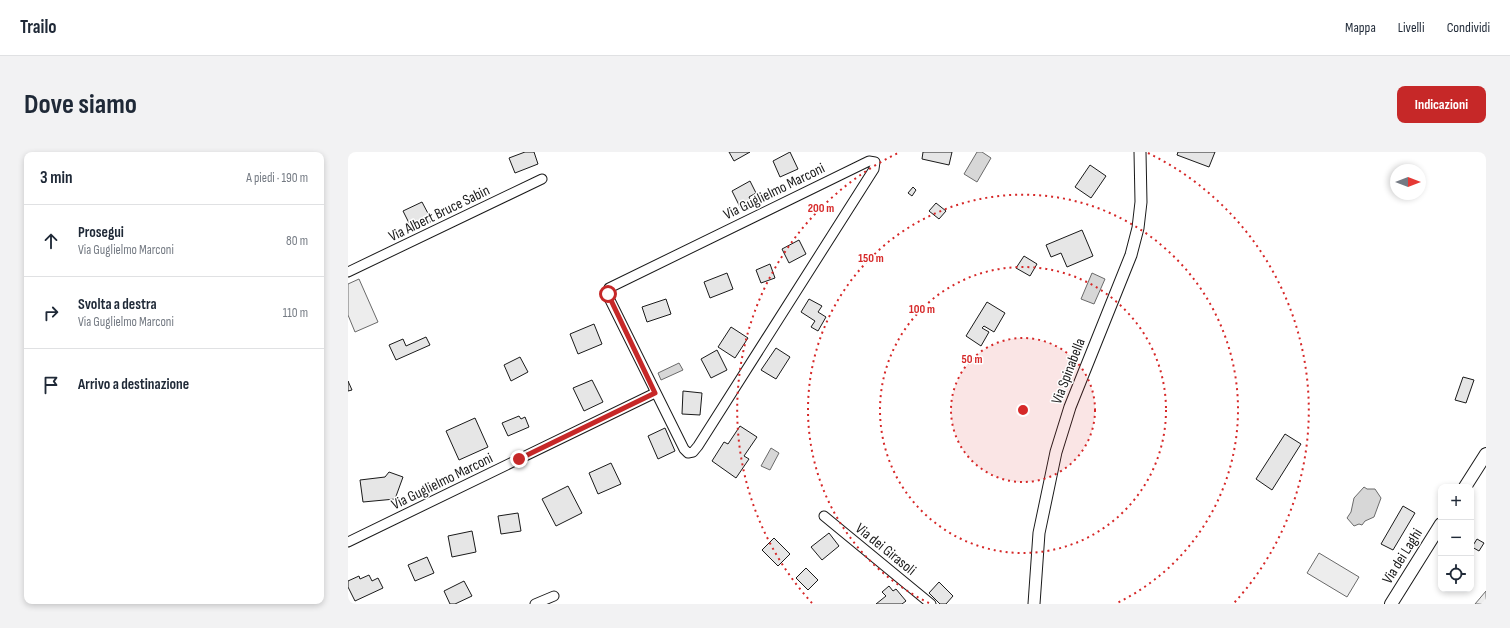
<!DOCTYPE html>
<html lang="it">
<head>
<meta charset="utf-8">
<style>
	:root { --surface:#fff; --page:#f2f2f3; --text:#1f2937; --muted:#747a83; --line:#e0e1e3; --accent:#c62828 }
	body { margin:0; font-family:"Sofia Sans Condensed",sans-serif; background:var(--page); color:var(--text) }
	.controls { position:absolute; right:12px; bottom:12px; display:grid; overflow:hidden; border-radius:8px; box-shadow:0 2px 6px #0003 }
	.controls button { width:36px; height:36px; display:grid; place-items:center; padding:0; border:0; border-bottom:1px solid var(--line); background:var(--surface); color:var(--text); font:20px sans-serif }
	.compass { position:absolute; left:1042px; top:12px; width:36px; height:36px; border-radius:50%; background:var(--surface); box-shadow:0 2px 6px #0003; rotate:90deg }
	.stop { position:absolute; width:12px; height:12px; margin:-9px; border:3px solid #c62828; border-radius:50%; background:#fff }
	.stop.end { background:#c62828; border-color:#fff; box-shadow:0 1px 4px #0008 }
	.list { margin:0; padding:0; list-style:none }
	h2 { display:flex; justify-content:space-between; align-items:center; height:52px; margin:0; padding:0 16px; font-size:17px }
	h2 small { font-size:13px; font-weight:400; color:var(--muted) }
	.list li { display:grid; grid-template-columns:26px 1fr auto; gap:12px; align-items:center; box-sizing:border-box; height:72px; padding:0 16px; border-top:1px solid var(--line) }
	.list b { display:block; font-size:15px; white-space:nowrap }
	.list p { margin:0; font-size:13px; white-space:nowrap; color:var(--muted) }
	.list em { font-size:13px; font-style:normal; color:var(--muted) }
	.icon { flex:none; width:22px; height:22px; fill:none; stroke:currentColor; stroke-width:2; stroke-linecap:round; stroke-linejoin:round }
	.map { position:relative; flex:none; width:1138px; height:452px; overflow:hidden; border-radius:8px }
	header { display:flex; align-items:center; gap:24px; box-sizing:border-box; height:56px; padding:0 20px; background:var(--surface); border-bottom:1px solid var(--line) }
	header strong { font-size:19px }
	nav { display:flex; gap:22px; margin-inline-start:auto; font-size:14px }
	.intro { display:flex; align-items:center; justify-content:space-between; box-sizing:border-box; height:96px; padding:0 24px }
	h1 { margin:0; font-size:28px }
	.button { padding:10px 18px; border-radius:8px; background:var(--accent); color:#fff; font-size:14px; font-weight:700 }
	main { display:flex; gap:24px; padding:0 24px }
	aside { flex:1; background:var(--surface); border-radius:8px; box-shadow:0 2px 6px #0003 }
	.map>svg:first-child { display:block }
	.green { fill:#ededed; stroke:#6a6a6a }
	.water { fill:#d7d7d7; stroke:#6a6a6a }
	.building { fill:#e6e6e6; stroke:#1a1a1a }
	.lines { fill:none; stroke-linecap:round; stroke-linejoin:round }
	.minor-casing { stroke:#1a1a1a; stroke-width:11 }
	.tertiary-casing { stroke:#1a1a1a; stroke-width:13 }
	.secondary-casing { stroke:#1a1a1a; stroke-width:14 }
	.minor { stroke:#fff; stroke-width:9 }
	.tertiary { stroke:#fff; stroke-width:11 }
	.secondary { stroke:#fff; stroke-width:12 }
	.route { stroke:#c62828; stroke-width:5 }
	.ring { fill:none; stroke:#d62828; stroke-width:2; stroke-dasharray:2 4 }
	.labels { text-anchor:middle; stroke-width:3; stroke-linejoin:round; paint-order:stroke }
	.street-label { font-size:15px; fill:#1a1a1a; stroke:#fff }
	.centre { fill:#d62828; stroke:#fff; stroke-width:2 }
	.ring-label { font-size:12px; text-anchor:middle; font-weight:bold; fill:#d62828; stroke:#fff; stroke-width:3; stroke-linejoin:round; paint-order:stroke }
</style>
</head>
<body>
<header>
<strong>Trailo</strong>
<nav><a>Mappa</a><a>Livelli</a><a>Condividi</a></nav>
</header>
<div class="intro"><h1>Dove siamo</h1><a class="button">Indicazioni</a></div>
<main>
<aside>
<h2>3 min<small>A piedi · 190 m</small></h2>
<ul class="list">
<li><svg class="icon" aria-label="ahead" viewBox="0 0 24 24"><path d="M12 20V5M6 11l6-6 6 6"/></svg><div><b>Prosegui</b><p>Via Guglielmo Marconi</p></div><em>80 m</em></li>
<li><svg class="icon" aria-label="right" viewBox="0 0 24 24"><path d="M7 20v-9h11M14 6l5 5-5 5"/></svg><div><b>Svolta a destra</b><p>Via Guglielmo Marconi</p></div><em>110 m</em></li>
<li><svg class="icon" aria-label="arrive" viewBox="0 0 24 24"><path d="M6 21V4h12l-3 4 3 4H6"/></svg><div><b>Arrivo a destinazione</b></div></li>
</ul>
</aside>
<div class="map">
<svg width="1138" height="452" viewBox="0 0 1138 452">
	<rect width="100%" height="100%" fill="#fff"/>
	<g class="green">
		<polygon points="11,127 30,170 7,180 0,163 0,132"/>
		<polygon points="971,401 1011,425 999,445 959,421"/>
		<polygon points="1138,439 1138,452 1127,452"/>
	</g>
	<g class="water">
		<polygon points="629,0 634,0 643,6 629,30 616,22"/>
		<polygon points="744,121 757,127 746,152 733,147"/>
		<polygon points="331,211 335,218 313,228 310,221"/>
		<polygon points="423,296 431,301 422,318 413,314"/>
		<polygon points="1016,335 1019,337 1027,337 1033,346 1026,365 1017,369 1014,373 1011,372 1006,374 999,366 1003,360 1006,346"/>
	</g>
	<g class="building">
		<polygon points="177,0 186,0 190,12 167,21 161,6"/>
		<polygon points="381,0 402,0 386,9"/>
		<polygon points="442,0 450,17 432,25 425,9"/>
		<polygon points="575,0 604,0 601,13 574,7"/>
		<polygon points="830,0 867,0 861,15 829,3"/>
		<polygon points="742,13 758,24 743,46 727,35"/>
		<polygon points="402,29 408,41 401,45 404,51 393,57 384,39"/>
		<polygon points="565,35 568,38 564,44 560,41"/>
		<polygon points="74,50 84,69 65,79 55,59"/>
		<polygon points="588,51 598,59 591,67 581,59"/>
		<polygon points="734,78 745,104 719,115 713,101 703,105 698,93"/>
		<polygon points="451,88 458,102 441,111 434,97"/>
		<polygon points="676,104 689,112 682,124 668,116"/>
		<polygon points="422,112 427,126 413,131 408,118"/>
		<polygon points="379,121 385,137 362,146 356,130"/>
		<polygon points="318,147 323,162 299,170 294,155"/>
		<polygon points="461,147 474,154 470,160 478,165 470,179 463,175 467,169 453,160"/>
		<polygon points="639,150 657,161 646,180 636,174 634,176 641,180 633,194 618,184"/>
		<polygon points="246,172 254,192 230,202 222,182"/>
		<polygon points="383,175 400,186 387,206 370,195"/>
		<polygon points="78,185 82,193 48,208 41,193 55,187 58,194"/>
		<polygon points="428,196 442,205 428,227 413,218"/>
		<polygon points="369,198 379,218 363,226 353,207"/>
		<polygon points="172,205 180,220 163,229 156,213"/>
		<polygon points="1115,225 1126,228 1118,251 1107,248"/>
		<polygon points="244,228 255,250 236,259 225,236"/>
		<polygon points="0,229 4,238 0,239"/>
		<polygon points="335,239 354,241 352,263 334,262"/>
		<polygon points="171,264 173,267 177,265 181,275 160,284 154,271"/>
		<polygon points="127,266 140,295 111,308 98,279"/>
		<polygon points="392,274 409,285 396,304 401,307 388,326 364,309 376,290 380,292"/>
		<polygon points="317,276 327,299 310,307 300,284"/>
		<polygon points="937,282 953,292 924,338 908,327"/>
		<polygon points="263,311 273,332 250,342 241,321"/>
		<polygon points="41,320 55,325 47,347 15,350 12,328 37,325"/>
		<polygon points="220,334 234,361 208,374 194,347"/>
		<polygon points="1055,354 1067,361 1045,398 1033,392"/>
		<polygon points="170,361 173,379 153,382 150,364"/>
		<polygon points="124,379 128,400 104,405 100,384"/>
		<polygon points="481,381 491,394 474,408 463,395"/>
		<polygon points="426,386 442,402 430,414 414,398"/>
		<polygon points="1129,387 1136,391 1131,399 1124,395"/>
		<polygon points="79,405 86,421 67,429 60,413"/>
		<polygon points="458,416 470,428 460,438 448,426"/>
		<polygon points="21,423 24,429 30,426 35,436 7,449 0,435 0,429 11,424 12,427"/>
		<polygon points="116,429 124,444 107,452 102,452 96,439"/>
		<polygon points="591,430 605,444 598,452 592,452 581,441"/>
		<polygon points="541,434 545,439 548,437 558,449 554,452 528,452 538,444 534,440"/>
	</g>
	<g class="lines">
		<defs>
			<g id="minor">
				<polygon points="521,9 527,10 526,17 350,294 345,300 340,301 336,297 261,146 261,136"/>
				<polyline points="0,120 194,27"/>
				<polyline points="476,364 583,452"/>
				<polyline points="0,390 307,241"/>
				<polyline points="187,452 206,444"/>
			</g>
			<polyline id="tertiary" points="686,452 691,381 708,300 722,255 783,103 790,76 793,50 792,0"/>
			<g id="secondary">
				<polyline points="1117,335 1138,302"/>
				<polyline points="1043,452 1093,372"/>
			</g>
		</defs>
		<use href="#minor" class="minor-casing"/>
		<use href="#tertiary" class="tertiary-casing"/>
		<use href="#secondary" class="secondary-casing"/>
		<use href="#minor" class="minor"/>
		<use href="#tertiary" class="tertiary"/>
		<use href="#secondary" class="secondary"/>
	</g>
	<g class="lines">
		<polyline class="route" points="171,307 307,241 260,142"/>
	</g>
	<circle cx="675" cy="258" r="72" fill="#d62828" fill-opacity=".12"/>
	<g class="ring">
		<circle cx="675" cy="258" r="72"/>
		<circle cx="675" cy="258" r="143"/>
		<path d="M581 451A215 215 0 1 1 769 451"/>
		<path d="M464 451A286 286 0 0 1 550 1M800 1A286 286 0 0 1 886 451"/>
	</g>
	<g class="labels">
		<g class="street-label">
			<text transform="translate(426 39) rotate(-26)" y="5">Via Guglielmo Marconi</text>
			<text transform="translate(91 61) rotate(-26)" y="5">Via Albert Bruce Sabin</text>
			<text transform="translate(720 219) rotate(-69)" y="5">Via Spinabella</text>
			<text transform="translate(94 329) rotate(-26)" y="5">Via Guglielmo Marconi</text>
			<text transform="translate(538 397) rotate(39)" y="5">Via dei Girasoli</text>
			<text transform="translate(1054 404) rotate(-58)" y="5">Via dei Laghi</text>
		</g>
	</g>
	<circle cx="675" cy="258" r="6" class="centre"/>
	<g class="ring-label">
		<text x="473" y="60">200 m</text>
		<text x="523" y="110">150 m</text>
		<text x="574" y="161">100 m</text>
		<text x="624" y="211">50 m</text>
	</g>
</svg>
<div class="controls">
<button>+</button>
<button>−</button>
<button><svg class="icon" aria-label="locate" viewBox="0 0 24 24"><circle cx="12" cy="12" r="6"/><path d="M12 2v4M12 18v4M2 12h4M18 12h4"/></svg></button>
</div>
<svg class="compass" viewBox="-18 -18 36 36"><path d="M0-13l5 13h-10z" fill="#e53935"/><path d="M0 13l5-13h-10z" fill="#747a83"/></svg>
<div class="stop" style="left:260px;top:142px"></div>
<div class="stop end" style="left:171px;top:307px"></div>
</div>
</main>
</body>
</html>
